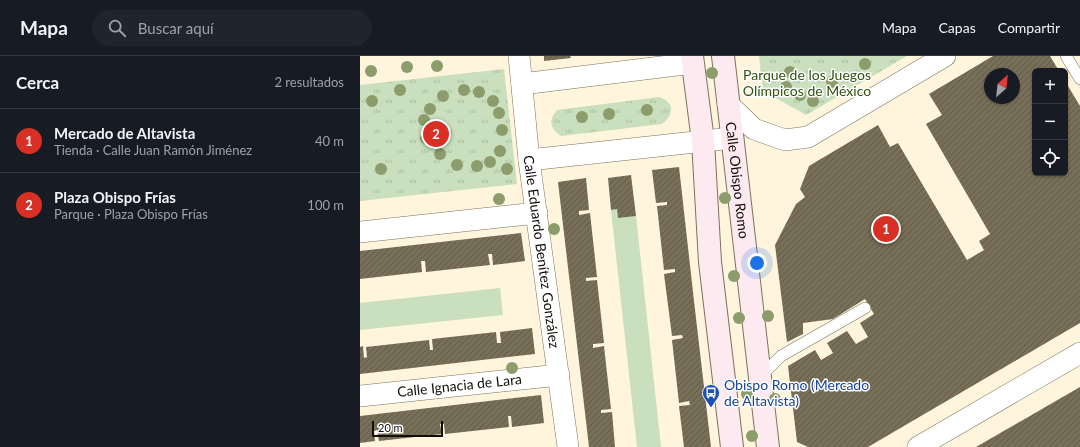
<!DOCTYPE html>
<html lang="es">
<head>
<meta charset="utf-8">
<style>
	:root { --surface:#171b24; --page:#20242c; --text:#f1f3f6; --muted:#9ea1a6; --line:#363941; --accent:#d93025 }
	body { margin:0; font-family:Lato,sans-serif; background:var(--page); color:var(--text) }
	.controls { position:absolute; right:12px; top:12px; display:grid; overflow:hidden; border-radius:6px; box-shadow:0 1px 3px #0004 }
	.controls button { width:36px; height:36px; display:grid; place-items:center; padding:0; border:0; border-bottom:1px solid var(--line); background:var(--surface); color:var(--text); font:20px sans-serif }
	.compass { position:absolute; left:624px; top:12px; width:36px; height:36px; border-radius:50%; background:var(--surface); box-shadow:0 1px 3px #0004; rotate:27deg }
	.scale { position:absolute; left:12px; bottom:10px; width:71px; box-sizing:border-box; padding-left:4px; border:2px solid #120e07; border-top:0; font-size:11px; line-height:14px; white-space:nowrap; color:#120e07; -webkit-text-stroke:3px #fff; paint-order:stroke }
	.you { position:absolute; left:397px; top:207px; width:14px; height:14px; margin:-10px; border:3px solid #fff; border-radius:50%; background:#1a73e8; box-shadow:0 0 0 6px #1a73e833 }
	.badge { display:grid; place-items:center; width:26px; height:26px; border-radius:50%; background:var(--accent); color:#fff; font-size:13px; font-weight:700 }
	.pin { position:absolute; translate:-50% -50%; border:2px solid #fff; box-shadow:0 1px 4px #0006 }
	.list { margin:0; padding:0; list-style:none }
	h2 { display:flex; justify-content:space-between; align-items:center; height:52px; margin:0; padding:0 16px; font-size:17px }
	h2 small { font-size:13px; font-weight:400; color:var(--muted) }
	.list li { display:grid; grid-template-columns:26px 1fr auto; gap:12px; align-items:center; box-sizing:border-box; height:64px; padding:0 16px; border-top:1px solid var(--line) }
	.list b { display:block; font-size:15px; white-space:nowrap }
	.list p { margin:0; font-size:13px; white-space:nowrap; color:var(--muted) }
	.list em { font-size:13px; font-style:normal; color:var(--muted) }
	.icon { flex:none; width:22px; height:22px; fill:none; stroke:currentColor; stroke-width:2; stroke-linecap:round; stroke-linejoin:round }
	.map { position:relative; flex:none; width:720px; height:391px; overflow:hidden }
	header { display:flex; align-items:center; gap:24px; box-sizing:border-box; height:56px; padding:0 20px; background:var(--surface); border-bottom:1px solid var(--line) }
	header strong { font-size:19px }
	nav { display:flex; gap:22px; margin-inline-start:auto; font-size:14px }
	.search { width:280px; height:36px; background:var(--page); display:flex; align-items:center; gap:10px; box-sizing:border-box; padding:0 14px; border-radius:22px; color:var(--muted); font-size:15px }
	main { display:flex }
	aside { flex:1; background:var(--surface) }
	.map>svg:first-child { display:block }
	.grass { fill:url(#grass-tufts) }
	.garden { fill:#c9dfbe }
	.building { fill:url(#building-hatch); fill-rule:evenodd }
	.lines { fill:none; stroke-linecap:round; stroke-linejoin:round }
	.lane-casing { stroke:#7b725c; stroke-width:12 }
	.street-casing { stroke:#7b725c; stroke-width:22 }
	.secondary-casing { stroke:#7b725c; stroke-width:24 }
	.lane { stroke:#fff; stroke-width:11 }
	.street { stroke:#fff; stroke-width:21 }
	.secondary { stroke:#fceaf0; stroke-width:22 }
	.tree { fill:#8c9c6b }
	.labels { text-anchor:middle; stroke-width:3; stroke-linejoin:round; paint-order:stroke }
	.park-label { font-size:14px; fill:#2e540e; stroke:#fff }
	.street-label { font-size:14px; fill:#120e07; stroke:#fff }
	.transit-label { font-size:14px; fill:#164399; stroke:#fff; text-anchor:start }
</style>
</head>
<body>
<header>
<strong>Mapa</strong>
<div class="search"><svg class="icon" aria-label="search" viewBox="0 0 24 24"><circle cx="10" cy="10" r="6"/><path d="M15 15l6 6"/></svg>Buscar aquí</div>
<nav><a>Mapa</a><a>Capas</a><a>Compartir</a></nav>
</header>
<main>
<aside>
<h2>Cerca<small>2 resultados</small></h2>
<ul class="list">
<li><span class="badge">1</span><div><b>Mercado de Altavista</b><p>Tienda · Calle Juan Ramón Jiménez</p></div><em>40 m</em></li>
<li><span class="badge">2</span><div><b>Plaza Obispo Frías</b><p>Parque · Plaza Obispo Frías</p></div><em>100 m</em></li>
</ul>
</aside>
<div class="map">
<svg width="720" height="391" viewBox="0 0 720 391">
	<defs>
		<pattern id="grass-tufts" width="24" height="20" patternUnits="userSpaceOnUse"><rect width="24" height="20" fill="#c9dfbe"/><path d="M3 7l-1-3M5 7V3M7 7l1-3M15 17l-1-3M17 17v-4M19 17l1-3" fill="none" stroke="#acbea2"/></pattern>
		<pattern id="building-hatch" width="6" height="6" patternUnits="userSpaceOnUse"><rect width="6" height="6" fill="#786f59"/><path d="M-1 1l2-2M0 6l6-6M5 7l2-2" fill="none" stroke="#615a48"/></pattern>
	</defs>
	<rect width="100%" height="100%" fill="#fff4dc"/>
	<g class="grass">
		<polygon points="399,0 547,0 446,59 403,35"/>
		<polygon points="144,13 157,128 0,145 0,29"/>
		<path d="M299 41C315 46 314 59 302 68L201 80C190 73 188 64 197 54Z"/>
	</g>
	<g class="garden">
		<polygon points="257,153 258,162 276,160 301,391 277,391 251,154"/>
		<polygon points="140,232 143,259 0,274 0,247"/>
	</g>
	<g class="building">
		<polygon points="184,0 210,0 211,2 184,5"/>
		<path d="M633 0H690L699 15H675V117H705V25L720 50V267L508 391H448L437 386 428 310 455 294 461 304 473 297 467 287 487 275 496 288 508 281 500 267 514 258 505 243 473 263 443 267V278L427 286 415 189 436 148 445 141 440 133 449 110 518 69 530 91 538 87 607 204 624 194 619 185 630 178 566 68 582 59 569 38ZM630 18H654V42H630Z"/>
		<polygon points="319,111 334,245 351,391 324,391 319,350 330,349 329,345 319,347 312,284 323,282 322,279 312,280 304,218 315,216 315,213 304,214 297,150 307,149 307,146 296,147 292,114"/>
		<polygon points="271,119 276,160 258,162 257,153 251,154 248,122"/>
		<polygon points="226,122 229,154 219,155 219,159 230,157 237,221 226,222 226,225 237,224 244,287 233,288 233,292 244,290 251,353 241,354 241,357 252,356 255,391 229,391 198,126"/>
		<polygon points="161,177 165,205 133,209 132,198 128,198 130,209 66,216 65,205 61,205 62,216 0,223 0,195"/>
		<polygon points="172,272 175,298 0,318 0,291 3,290 4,302 7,301 6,291 69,284 70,294 73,294 72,283 136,276 137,287 141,287 140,276"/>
		<polygon points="720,331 720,391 616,391"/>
		<polygon points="181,339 184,367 152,371 151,360 148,360 149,371 85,378 84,368 80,368 82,378 19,385 17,374 14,375 15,385 0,387 0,360"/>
	</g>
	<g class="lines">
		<defs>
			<g id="lane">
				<polyline points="706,0 720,23"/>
				<polyline points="401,320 421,300 505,252"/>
			</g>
			<g id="street">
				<path id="s1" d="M159 0 169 104 208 391"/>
				<polyline points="162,28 333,7"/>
				<polyline points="368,48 394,73 425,84 448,81 585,0"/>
				<polyline points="169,104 372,82"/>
				<polyline points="0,176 177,157"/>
				<path id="s2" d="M0 340 199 319"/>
				<polyline points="558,391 720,297"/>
			</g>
			<g id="secondary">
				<polyline points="332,0 343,85 350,206 372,391"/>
				<path id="s3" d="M363 0 408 391"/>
			</g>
		</defs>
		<use href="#lane" class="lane-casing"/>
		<use href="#street" class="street-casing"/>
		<use href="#secondary" class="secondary-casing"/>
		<use href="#lane" class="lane"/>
		<use href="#street" class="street"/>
		<use href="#secondary" class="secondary"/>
	</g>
	<g class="tree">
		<circle cx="505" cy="8" r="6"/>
		<circle cx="77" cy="10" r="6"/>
		<circle cx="47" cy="11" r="6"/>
		<circle cx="11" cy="15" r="6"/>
		<circle cx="430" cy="16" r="6"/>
		<circle cx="352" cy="17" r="6"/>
		<circle cx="472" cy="26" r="6"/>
		<circle cx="426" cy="31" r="6"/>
		<circle cx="40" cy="34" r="6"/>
		<circle cx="104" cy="34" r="6"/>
		<circle cx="119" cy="36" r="6"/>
		<circle cx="440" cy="39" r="6"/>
		<circle cx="83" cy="40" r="6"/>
		<circle cx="12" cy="45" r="6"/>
		<circle cx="133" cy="45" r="6"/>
		<circle cx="453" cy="45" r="6"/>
		<circle cx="70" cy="53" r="6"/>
		<circle cx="287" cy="54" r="6"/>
		<circle cx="139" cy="57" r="6"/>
		<circle cx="249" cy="58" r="6"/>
		<circle cx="222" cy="61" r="6"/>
		<circle cx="64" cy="64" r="6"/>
		<circle cx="142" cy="74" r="6"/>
		<circle cx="66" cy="82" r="6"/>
		<circle cx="140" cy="95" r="6"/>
		<circle cx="80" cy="98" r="6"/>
		<circle cx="130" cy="106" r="6"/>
		<circle cx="97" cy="109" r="6"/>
		<circle cx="117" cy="110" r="6"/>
		<circle cx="21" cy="113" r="6"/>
		<circle cx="147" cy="113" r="6"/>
		<circle cx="365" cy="142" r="6"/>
		<circle cx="139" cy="143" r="6"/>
		<circle cx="194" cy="173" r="6"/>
		<circle cx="374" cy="220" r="6"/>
		<circle cx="408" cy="260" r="6"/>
		<circle cx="379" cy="262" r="6"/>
		<circle cx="152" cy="312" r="6"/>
		<circle cx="387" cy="338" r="6"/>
		<circle cx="415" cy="343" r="6"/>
		<circle cx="392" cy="380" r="6"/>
	</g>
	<defs>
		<symbol id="bus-pin" viewBox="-11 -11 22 30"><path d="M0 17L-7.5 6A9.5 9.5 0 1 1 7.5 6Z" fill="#1a4fb4" stroke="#fff"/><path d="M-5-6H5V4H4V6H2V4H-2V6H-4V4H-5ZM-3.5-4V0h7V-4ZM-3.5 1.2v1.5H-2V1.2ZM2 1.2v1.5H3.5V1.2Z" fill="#fff"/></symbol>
	</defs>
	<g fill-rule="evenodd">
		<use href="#bus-pin" x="341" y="327" width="20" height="27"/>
	</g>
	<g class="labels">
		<g class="park-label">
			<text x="447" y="24">Parque de los Juegos<tspan x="447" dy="16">Olímpicos de México</tspan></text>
		</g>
		<g class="street-label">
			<text dy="5" stroke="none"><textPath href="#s3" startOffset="125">Calle Obispo Romo</textPath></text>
			<text dy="5" stroke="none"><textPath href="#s1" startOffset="197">Calle Eduardo Benítez González</textPath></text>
			<text dy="5" stroke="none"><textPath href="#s2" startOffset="100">Calle Ignacia de Lara</textPath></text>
		</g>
		<g class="transit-label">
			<text x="364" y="334">Obispo Romo (Mercado<tspan x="364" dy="16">de Altavista)</tspan></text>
		</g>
	</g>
</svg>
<div class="controls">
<button>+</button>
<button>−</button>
<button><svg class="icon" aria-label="locate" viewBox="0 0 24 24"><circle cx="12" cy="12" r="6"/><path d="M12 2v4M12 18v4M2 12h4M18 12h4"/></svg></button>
</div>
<svg class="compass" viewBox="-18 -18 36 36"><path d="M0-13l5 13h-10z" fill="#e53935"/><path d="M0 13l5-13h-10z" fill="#9ea1a6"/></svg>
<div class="scale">20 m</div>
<div class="you"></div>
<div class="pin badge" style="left:526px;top:173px">1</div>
<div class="pin badge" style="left:76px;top:78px">2</div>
</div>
</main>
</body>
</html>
